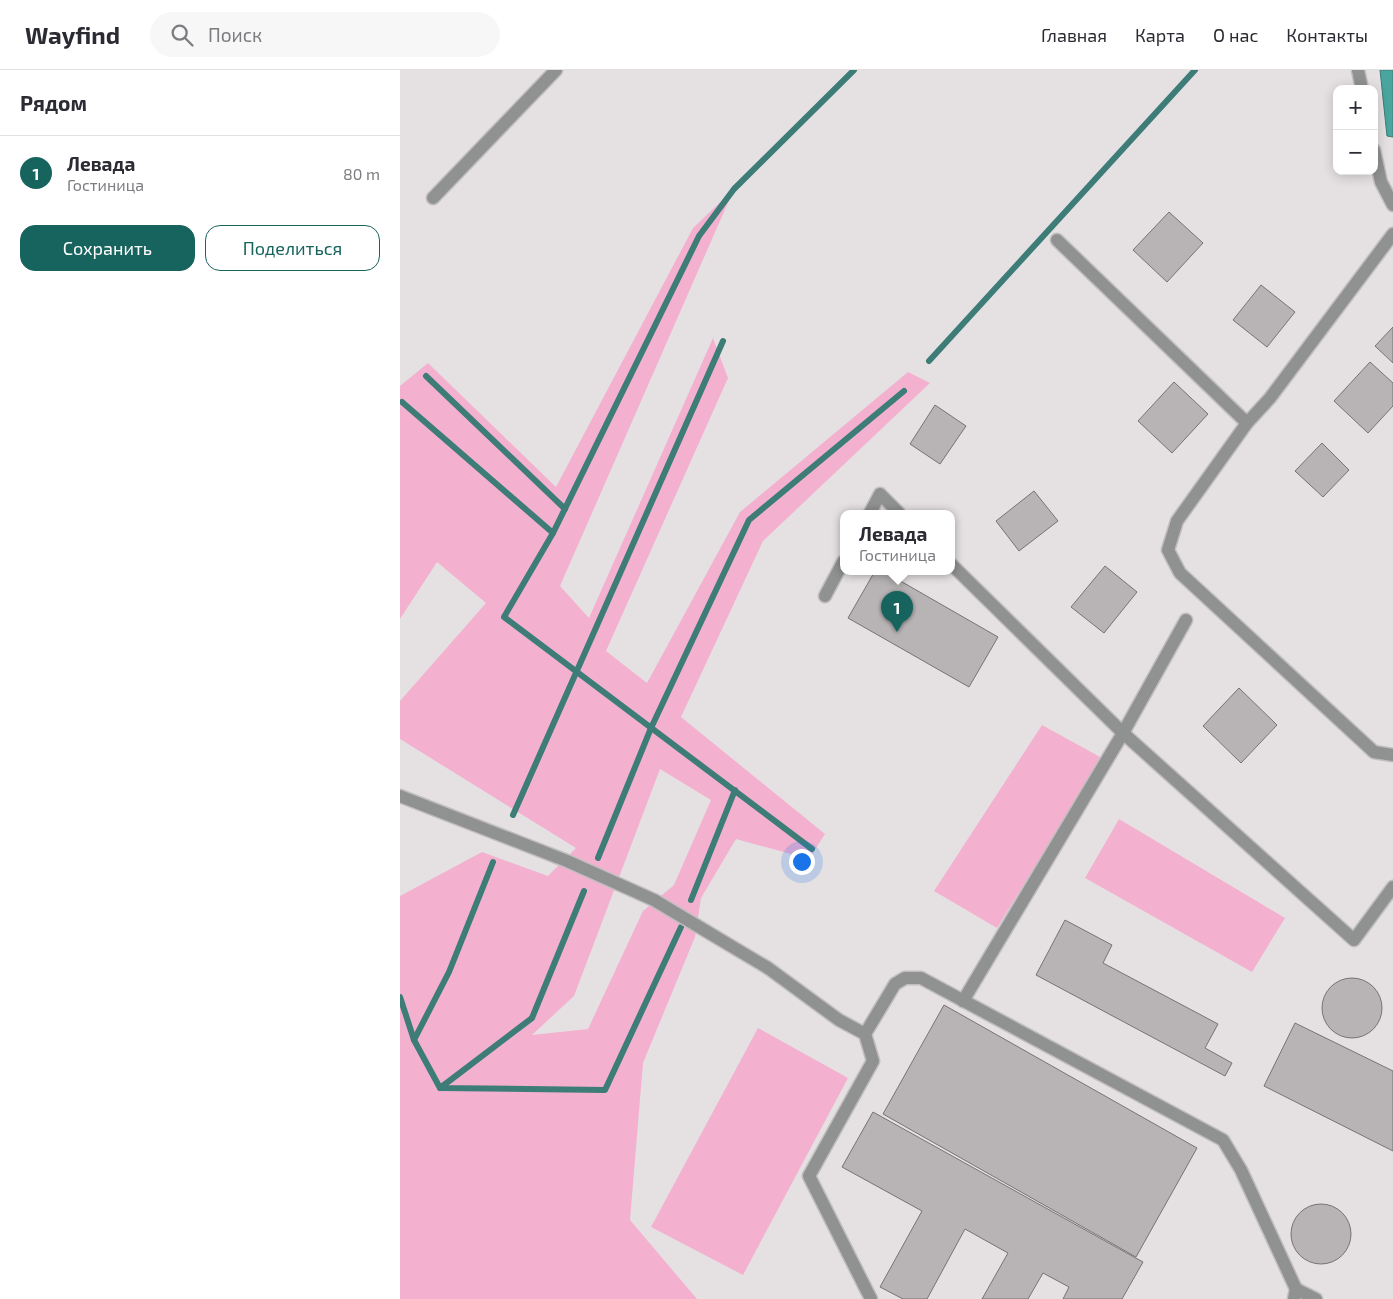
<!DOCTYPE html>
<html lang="ru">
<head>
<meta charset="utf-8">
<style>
	:root { --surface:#fff; --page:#f7f7f7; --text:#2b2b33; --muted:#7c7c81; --line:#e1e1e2; --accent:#17645e }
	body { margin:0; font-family:"Exo 2",sans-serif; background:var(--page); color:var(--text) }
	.controls { position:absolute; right:15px; top:15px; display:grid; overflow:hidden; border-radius:10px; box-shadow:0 2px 12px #0003 }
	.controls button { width:45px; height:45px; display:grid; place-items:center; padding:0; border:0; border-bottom:1px solid var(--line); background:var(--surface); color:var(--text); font:25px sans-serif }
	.you { position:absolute; left:401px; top:791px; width:18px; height:18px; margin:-12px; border:4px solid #fff; border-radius:50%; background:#1a73e8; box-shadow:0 0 0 8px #1a73e833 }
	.badge { display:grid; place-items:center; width:32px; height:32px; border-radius:50%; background:var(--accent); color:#fff; font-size:16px; font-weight:700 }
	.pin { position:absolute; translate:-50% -41px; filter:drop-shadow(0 1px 2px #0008) }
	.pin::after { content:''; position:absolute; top:26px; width:18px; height:15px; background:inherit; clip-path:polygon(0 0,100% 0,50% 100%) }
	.popup { position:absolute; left:440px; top:440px; width:115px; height:65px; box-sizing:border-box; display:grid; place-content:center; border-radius:10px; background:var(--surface); filter:drop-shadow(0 1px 4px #0005); font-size:16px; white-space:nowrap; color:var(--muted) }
	.popup b { font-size:19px; color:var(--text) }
	.popup::after { content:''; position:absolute; left:50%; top:100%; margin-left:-10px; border:10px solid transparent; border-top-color:var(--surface) }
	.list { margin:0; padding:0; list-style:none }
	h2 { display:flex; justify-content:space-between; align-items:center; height:65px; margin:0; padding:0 20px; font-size:21px }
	h2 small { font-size:16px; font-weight:400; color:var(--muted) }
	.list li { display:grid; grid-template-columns:32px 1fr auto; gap:15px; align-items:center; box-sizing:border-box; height:75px; padding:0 20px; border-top:1px solid var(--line) }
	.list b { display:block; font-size:19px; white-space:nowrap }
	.list p { margin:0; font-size:16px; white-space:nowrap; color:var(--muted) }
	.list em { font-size:16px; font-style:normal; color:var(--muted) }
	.actions { display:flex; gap:10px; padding:15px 20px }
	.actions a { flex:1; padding:11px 0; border:1px solid var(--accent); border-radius:15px; text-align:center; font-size:18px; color:var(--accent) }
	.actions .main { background:var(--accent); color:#fff }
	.icon { flex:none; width:28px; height:28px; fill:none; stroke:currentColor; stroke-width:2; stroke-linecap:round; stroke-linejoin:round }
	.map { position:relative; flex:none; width:993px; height:1229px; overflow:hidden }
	header { display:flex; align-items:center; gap:30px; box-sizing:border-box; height:70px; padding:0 25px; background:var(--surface); border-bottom:1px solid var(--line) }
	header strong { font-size:24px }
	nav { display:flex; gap:28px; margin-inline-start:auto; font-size:18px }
	.search { width:350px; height:45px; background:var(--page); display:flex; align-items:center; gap:12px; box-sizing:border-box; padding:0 18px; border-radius:28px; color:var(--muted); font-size:19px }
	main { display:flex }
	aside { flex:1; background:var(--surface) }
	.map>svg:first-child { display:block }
	.green { fill:#f3b1cf; fill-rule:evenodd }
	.water { fill:#49a59d; stroke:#3d7c77 }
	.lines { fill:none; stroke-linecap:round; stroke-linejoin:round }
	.stream { stroke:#3d7c77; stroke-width:6 }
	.building { fill:#b8b4b6; stroke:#777375 }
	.minor-casing { stroke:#c2bec0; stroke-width:15 }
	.minor { stroke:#909291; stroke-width:12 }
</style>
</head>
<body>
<header>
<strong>Wayfind</strong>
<div class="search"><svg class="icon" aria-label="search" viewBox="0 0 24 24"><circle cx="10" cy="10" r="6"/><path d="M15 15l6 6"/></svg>Поиск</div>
<nav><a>Главная</a><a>Карта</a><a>О нас</a><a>Контакты</a></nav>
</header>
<main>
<aside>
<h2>Рядом<small></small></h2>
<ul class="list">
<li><span class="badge">1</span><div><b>Левада</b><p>Гостиница</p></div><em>80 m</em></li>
</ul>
<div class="actions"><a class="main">Сохранить</a><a>Поделиться</a></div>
</aside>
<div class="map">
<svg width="993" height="1229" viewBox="0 0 993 1229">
	<rect width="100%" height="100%" fill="#e5e1e3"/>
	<g class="green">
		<path d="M334 119 160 516 189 548 313 268 328 308 206 581 247 613 340 442 508 302 530 313 363 471 281 647 425 764 409 789 336 769 301 828 295 867 243 993 230 1150 297 1229H0V826L82 782 148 806 176 778 0 669V631L86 533 37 492 0 549V316L28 293 156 417 293 158ZM260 699 311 730 274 815 243 841 188 959 132 965 174 926Z"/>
		<polygon points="642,655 702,688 597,858 534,821"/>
		<polygon points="719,749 885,848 852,902 685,808"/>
		<polygon points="358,958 448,1008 343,1205 251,1157"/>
	</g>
	<polygon class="water" points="980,0 993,0 993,67 987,66"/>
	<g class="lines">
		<g class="stream">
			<polyline points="529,291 795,0"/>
			<polyline points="26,306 165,439"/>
			<polyline points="2,332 153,463 104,547 412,779"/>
			<polyline points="153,463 299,166 334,119 454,0"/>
			<polyline points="113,745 323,271"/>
			<polyline points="198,788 251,658 349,450 504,321"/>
			<polyline points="291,830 335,720"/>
			<polyline points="0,927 14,970 40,1018 205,1020 281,857"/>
			<polyline points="14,970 49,902 93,792"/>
			<polyline points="40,1018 132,948 184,821"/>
		</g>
	</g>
	<g class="building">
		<polygon points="769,142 803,173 767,212 733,180"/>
		<polygon points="861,215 895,242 867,277 833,250"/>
		<polygon points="993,257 993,293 975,276"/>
		<polygon points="970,292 993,313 993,336 968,363 934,331"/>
		<polygon points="774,312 808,344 772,383 738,351"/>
		<polygon points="535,335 566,356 540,394 510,374"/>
		<polygon points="922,373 949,400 923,427 895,401"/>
		<polygon points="634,421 658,451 619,481 596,451"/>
		<polygon points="705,496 737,522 704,563 671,537"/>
		<polygon points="475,501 483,501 598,567 569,617 448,548"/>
		<polygon points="839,618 877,655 841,693 803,656"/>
		<polygon points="665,850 712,875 703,893 818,954 805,978 832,993 825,1006 636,905"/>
		<circle cx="952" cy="938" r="30"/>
		<polygon points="544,935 797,1078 736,1187 483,1044"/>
		<polygon points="895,953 993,1001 993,1081 864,1016"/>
		<polygon points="473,1042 743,1192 722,1229 663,1229 669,1217 643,1203 628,1229 582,1229 608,1183 565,1159 527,1229 503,1229 480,1217 522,1141 442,1097"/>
		<circle cx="921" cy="1164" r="30"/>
	</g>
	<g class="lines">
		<defs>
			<g id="minor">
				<polyline points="958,0 962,19"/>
				<polyline points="974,80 981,112 993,135"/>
				<polyline points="33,128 156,0"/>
				<polyline points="993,164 870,328 847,353 777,451 768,480 780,503 974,682 993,685"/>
				<polyline points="657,170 847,353"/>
				<polyline points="470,443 480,424 499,443"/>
				<polyline points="551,494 723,663 954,870 993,817"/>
				<polyline points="425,526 443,492"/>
				<polyline points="0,726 167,791 254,830 368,898 439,950 465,964 473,991 409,1106 471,1229"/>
				<polyline points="563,931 723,663 786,550"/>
				<polyline points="465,964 495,914 505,908 521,908 823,1070 841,1100 896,1219 894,1229"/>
				<polyline points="896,1219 916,1229"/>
			</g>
		</defs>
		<use href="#minor" class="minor-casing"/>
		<use href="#minor" class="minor"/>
	</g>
</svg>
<div class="controls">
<button>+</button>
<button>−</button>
</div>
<div class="you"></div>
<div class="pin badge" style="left:497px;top:562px">1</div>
<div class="popup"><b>Левада</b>Гостиница</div>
</div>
</main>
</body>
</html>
